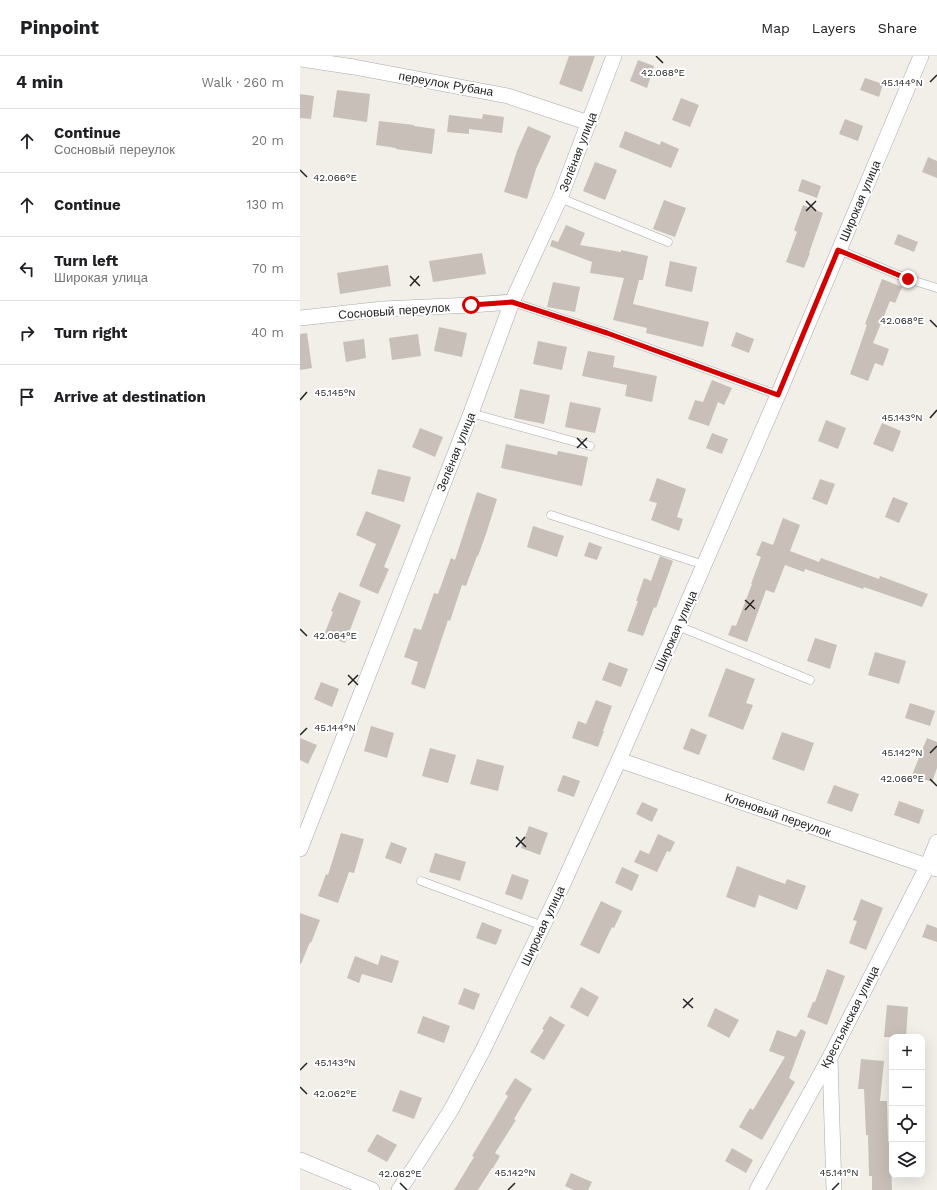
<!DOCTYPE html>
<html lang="en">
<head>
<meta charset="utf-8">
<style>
	:root { --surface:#fff; --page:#f2f2f2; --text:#202124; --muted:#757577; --line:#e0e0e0 }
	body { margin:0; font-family:"Work Sans",sans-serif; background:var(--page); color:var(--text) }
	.controls { position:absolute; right:12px; bottom:12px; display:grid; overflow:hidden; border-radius:8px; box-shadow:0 4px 16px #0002 }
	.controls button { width:36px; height:36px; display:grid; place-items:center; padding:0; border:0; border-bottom:1px solid var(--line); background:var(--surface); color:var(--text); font:20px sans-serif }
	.stop { position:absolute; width:12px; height:12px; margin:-9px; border:3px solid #d40000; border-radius:50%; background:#fff }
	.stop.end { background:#d40000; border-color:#fff; box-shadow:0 1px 4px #0008 }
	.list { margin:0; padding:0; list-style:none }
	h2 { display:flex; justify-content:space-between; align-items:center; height:52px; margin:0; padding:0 16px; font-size:17px }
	h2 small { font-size:13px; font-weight:400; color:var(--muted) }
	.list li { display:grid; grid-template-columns:26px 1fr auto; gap:12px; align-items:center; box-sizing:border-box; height:64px; padding:0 16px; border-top:1px solid var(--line) }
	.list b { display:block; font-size:15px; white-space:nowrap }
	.list p { margin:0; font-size:13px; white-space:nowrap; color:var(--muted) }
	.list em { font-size:13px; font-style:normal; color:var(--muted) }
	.icon { flex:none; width:22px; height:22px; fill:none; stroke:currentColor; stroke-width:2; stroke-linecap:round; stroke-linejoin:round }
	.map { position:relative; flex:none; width:637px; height:1134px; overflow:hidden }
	header { display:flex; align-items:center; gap:24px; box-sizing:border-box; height:56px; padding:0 20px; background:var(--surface); border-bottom:1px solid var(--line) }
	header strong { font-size:19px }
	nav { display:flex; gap:22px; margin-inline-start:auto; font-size:14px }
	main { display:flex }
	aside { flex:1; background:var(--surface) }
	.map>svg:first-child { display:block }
	.building { fill:#c7bfb8 }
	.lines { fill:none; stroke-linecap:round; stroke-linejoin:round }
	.lane-casing { stroke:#a9a9a9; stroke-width:9 }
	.street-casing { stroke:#a9a9a9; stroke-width:16 }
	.lane { stroke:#fff; stroke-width:8 }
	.street { stroke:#fff; stroke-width:15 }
	.route { stroke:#d40000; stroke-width:5 }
	.ticks { fill:none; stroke:#222; stroke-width:1.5 }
	.labels { text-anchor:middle; stroke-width:4; stroke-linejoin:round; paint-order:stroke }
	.street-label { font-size:12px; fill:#222; stroke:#fff }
	.ticks-label { font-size:10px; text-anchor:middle; fill:#222; stroke:#fff; stroke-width:4; stroke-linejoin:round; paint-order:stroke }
</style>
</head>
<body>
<header>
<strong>Pinpoint</strong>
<nav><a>Map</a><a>Layers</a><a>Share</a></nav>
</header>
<main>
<aside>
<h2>4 min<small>Walk · 260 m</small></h2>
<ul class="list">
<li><svg class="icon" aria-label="ahead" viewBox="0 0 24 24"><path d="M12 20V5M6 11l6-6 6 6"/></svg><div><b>Continue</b><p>Сосновый переулок</p></div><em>20 m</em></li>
<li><svg class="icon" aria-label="ahead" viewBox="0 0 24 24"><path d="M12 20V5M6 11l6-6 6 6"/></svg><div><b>Continue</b></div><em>130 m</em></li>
<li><svg class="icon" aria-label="left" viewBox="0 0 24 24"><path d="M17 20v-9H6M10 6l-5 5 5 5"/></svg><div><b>Turn left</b><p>Широкая улица</p></div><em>70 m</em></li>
<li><svg class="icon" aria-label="right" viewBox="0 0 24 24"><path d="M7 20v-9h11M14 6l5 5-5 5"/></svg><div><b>Turn right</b></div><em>40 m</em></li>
<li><svg class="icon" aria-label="arrive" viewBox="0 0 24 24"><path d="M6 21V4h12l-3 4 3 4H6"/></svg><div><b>Arrive at destination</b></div></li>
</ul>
</aside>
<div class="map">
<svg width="637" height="1134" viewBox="0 0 637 1134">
	<rect width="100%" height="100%" fill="#f2efe9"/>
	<g class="building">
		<polygon points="269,0 295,0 282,36 259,28"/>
		<polygon points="338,4 354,10 347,32 330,25"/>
		<polygon points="565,22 583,28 579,41 560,34"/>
		<polygon points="37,34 70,38 67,66 33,61"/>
		<polygon points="0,38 14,40 11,63 0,62"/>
		<polygon points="381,42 399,49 390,71 372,64"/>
		<polygon points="183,58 204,61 202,77 169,73 169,78 147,76 149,59 182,63"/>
		<polygon points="545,63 563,70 558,85 539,78"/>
		<polygon points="79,65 114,69 114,70 135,73 132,98 96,93 96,92 76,89"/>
		<polygon points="228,70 251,80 236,113 227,143 204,136 217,95"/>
		<polygon points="325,75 360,89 361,85 379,93 371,112 319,91"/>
		<polygon points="628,101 637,105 637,122 622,116"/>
		<polygon points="295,106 317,114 305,144 283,135"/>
		<polygon points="502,123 521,130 517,142 498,135"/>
		<polygon points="364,144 386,152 375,181 353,173"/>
		<polygon points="503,149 523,157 509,197 510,197 504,212 486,206 497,176 494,174"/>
		<polygon points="266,169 285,177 280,189 321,196 321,194 348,200 343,224 339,224 333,248 409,266 403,291 346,277 347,272 313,264 324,222 290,217 292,206 250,190 252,184 258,186"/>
		<polygon points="598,178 618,186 614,196 594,188"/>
		<polygon points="182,197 186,218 133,226 129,205"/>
		<polygon points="370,205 397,211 392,236 365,230"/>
		<polygon points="88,209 91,230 40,238 37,217"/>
		<polygon points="582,223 602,231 595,247 590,245 573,287 589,293 583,310 575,307 568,325 550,318 567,269 565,268"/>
		<polygon points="253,226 280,231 275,256 247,251"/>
		<polygon points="139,271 167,277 162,301 134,295"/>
		<polygon points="436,276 454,283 449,297 431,290"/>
		<polygon points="7,277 12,312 0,314 0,278"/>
		<polygon points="118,278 121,300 92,304 89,282"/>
		<polygon points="64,283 66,302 46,306 43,286"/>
		<polygon points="238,285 267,291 262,314 233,308"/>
		<polygon points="288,295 315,300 313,311 357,320 352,346 325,340 327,329 282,320"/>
		<polygon points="412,324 432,332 424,349 418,346 409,370 388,363 395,344 403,346"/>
		<polygon points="220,333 250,339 244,368 214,362"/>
		<polygon points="270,346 301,352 295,377 265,371"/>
		<polygon points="526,364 546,372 538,393 518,385"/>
		<polygon points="582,367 601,375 593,396 573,388"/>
		<polygon points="120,372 143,381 135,401 112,391"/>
		<polygon points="412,377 428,383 422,398 406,392"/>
		<polygon points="206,388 257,399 258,395 288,401 282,430 201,412"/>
		<polygon points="78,413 111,421 104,446 71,438"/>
		<polygon points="357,422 386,433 377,461 383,463 379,475 351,464 357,447 349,445"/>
		<polygon points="520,423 535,428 527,449 512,443"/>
		<polygon points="177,436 197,443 186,478 178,500 177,500 166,530 162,529 150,565 148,564 125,633 111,628 118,606 104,601 114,572 121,574 134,537 138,538 151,502 155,504"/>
		<polygon points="593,441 608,447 599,467 585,461"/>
		<polygon points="66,455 101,469 84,511 89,513 78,538 59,530 76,488 56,479"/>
		<polygon points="483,462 500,469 490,495 519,506 521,502 579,523 580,520 628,538 622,551 564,531 563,533 505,513 504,516 485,509 474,537 466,534 447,586 428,579 432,569 436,570 452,528 451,528 461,501 456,499 462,485 473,489"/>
		<polygon points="233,470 264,480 257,501 227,491"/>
		<polygon points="289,486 302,491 297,504 284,500"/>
		<polygon points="360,500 373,505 356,552 354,551 343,580 327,575 338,545 336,545 344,522 351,525"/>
		<polygon points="39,536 61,545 45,587 24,579 33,556 31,555"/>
		<polygon points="515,582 537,589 530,613 507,605"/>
		<polygon points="575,596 606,605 599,628 568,619"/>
		<polygon points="309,606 328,613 321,631 302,624"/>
		<polygon points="426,612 455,623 446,647 453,649 443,674 408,660"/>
		<polygon points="21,626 39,633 32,651 14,643"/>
		<polygon points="296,644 312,650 303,675 304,675 298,691 272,682 278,665 286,668"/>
		<polygon points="610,647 635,655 630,670 605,662"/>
		<polygon points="71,670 94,677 87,702 64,695"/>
		<polygon points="391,672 407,679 399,699 383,693"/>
		<polygon points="482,676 514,687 504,715 472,703"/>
		<polygon points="0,682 17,689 8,708 0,704"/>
		<polygon points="627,682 637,686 637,712 632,726 612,719"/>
		<polygon points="130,692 156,699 148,727 122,720"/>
		<polygon points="177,703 204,710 198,735 170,728"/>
		<polygon points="263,719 280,725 274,741 257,735"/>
		<polygon points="534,729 559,738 552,756 527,747"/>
		<polygon points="599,745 624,754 619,768 594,759"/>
		<polygon points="342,746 358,753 352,766 336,758"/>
		<polygon points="229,770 248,777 240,799 221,792"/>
		<polygon points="41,777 64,783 54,817 49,816 38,847 18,840 26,818 28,819"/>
		<polygon points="358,778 375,786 370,796 367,795 357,816 334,806 340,794 349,798"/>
		<polygon points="91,786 107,792 101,808 85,802"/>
		<polygon points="135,797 166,806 160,825 129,816"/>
		<polygon points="437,810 485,828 487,823 506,830 497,854 459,839 455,852 426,841"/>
		<polygon points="322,811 339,819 332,835 315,827"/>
		<polygon points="212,818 229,824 222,844 205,838"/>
		<polygon points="561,843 583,852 566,894 549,887 557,865 553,864"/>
		<polygon points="301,845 322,855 314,872 312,871 299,898 280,889"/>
		<polygon points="0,857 20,864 11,887 10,886 1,908 0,908"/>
		<polygon points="182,866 202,874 196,889 176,882"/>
		<polygon points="627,868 637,872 637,886 622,881"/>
		<polygon points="81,899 99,905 92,927 62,918 59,927 47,922 55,900 78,909"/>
		<polygon points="527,913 545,920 527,969 507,961 513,946 515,946"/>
		<polygon points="281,931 299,941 288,961 270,951"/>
		<polygon points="164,932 180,938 174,954 158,948"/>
		<polygon points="587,949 608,951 606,981 584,981"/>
		<polygon points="415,952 439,964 429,982 407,970"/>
		<polygon points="123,960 150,970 144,987 117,977"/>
		<polygon points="250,960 265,969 244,1004 230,996 244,974 242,973"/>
		<polygon points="501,973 506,976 489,1022 495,1026 462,1084 439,1071 450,1052 453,1054 485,1001 469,995 477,974 496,981"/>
		<polygon points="561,1003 584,1005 580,1045 587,1045 588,1086 590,1086 592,1134 572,1134 572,1120 569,1120 568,1079 566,1079 564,1033 558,1033"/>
		<polygon points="215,1022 232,1033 214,1063 216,1064 195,1097 200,1100 193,1112 192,1112 178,1134 154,1134 174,1101 172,1100 208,1040 205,1038"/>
		<polygon points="100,1034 122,1042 114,1063 92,1055"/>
		<polygon points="77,1078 97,1089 87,1106 67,1095"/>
		<polygon points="432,1092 453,1104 446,1117 425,1105"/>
		<polygon points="271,1117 292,1126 288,1134 274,1134 265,1130"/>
	</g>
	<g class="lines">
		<defs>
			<g id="lane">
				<polyline points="260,142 368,186"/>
				<polyline points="539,194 608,223 637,232"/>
				<polyline points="212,246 307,277 478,339"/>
				<polyline points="171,357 290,390"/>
				<polyline points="251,459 404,509"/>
				<polyline points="378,570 510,624"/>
				<polyline points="121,825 243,870"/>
			</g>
			<g id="street">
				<polyline points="0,3 54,11 208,40 289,67"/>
				<polyline points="0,262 83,253 171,249 212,246"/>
				<polyline points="319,704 636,813"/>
				<polyline points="0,793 171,357 212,246 260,142 314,0"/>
				<polyline points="530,1002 534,1134"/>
				<polyline points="0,1104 72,1134"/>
				<polyline points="99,1134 116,1109 151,1054 183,994 262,830 319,704 478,339 621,0"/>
				<polyline points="457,1134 530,1001 627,811 637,786"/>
			</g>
		</defs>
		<use href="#lane" class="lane-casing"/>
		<use href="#street" class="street-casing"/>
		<use href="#lane" class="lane"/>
		<use href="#street" class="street"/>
	</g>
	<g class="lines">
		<polyline class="route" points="171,249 212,246 307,277 478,339 538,194 608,223"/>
	</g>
	<path class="ticks" d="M356 0 363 7M630 26 637 19M0 114 7 121M506 145 516 155M506 155 516 145M110 220 120 230M110 230 119 220M630 264 637 271M0 344 7 336M630 362 637 354M277 382 287 392M277 392 287 382M445 544 455 553M445 554 454 544M0 573 7 580M48 619 58 629M48 629 58 619M0 679 7 672M630 697 637 690M630 723 637 730M216 781 226 791M216 791 225 781M383 943 393 952M383 952 393 942M0 1014 7 1007M0 1031 7 1038M100 1127 107 1134M208 1134 215 1127M532 1134 539 1127"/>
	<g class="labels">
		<g class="street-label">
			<text transform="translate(146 28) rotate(10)" y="4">переулок Рубана</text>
			<text transform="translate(278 96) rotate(-69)" y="4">Зелёная улица</text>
			<text transform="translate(560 145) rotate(-67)" y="4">Широкая улица</text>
			<text transform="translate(94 255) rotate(-4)" y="4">Сосновый переулок</text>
			<text transform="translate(156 396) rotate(-68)" y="4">Зелёная улица</text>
			<text transform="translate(376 575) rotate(-66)" y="4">Широкая улица</text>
			<text transform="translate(478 759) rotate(19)" y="4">Кленовый переулок</text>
			<text transform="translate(243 870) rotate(-65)" y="4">Широкая улица</text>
			<text transform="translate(550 961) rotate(-63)" y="4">Крестьянская улица</text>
		</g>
	</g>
	<g class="ticks-label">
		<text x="363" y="20">42.068°E</text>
		<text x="602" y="30">45.144°N</text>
		<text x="35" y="125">42.066°E</text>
		<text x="602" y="268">42.068°E</text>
		<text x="35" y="340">45.145°N</text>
		<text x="602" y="365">45.143°N</text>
		<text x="35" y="583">42.064°E</text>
		<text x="35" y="675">45.144°N</text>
		<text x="602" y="700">45.142°N</text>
		<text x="602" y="726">42.066°E</text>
		<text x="35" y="1010">45.143°N</text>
		<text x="35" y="1041">42.062°E</text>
		<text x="215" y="1120">45.142°N</text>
		<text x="539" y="1120">45.141°N</text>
		<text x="100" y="1121">42.062°E</text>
	</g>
</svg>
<div class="controls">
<button>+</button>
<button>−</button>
<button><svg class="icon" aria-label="locate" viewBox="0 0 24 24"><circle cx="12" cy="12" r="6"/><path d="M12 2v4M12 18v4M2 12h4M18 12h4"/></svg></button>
<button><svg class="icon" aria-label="layers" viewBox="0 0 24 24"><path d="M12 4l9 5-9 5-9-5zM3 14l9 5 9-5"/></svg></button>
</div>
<div class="stop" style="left:171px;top:249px"></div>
<div class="stop end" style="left:608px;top:223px"></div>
</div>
</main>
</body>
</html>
